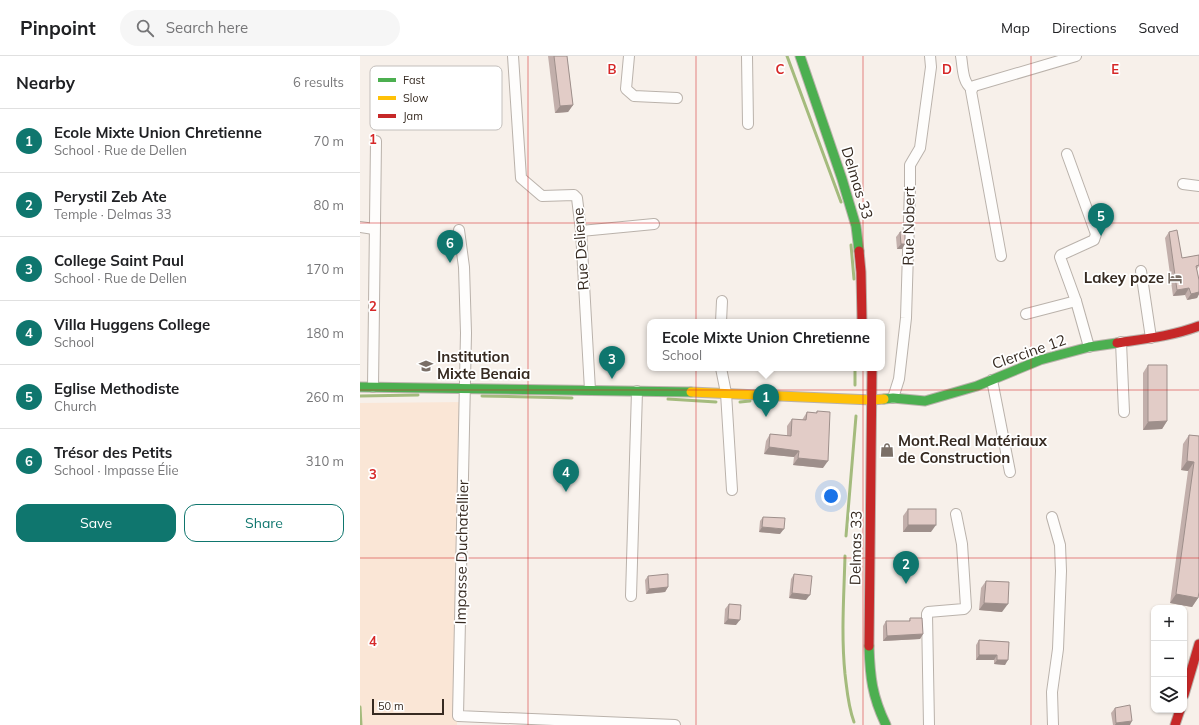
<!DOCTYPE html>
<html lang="en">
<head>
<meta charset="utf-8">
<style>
	:root { --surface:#fff; --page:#f6f6f6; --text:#202124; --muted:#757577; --line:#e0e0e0; --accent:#0f766e }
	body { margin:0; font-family:Mulish,sans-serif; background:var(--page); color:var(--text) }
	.controls { position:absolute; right:12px; bottom:12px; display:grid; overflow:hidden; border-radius:8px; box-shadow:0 1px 3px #0004 }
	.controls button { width:36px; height:36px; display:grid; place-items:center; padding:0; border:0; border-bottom:1px solid var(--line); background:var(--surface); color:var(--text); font:20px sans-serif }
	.scale { position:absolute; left:12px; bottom:10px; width:72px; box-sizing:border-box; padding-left:4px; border:2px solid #362a21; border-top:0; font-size:11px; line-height:14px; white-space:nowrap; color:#362a21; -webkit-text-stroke:3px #fff; paint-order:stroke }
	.you { position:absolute; left:471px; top:440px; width:14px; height:14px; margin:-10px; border:3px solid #fff; border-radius:50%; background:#1a73e8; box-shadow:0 0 0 6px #1a73e833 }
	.badge { display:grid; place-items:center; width:26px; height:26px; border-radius:50%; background:var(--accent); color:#fff; font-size:13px; font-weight:700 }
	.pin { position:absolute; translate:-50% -33px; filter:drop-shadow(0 1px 2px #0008) }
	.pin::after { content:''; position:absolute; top:21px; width:14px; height:12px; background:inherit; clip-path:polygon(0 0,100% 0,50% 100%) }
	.popup { position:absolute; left:287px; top:263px; width:238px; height:52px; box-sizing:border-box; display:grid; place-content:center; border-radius:8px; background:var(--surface); filter:drop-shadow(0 1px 3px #0005); font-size:13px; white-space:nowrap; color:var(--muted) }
	.popup b { font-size:15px; color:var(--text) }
	.popup::after { content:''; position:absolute; left:50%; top:100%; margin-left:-8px; border:8px solid transparent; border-top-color:var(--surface) }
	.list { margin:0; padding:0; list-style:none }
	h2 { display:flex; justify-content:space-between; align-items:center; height:52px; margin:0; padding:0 16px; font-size:17px }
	h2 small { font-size:13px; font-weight:400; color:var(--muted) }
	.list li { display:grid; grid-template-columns:26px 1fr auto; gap:12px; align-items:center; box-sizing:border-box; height:64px; padding:0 16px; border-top:1px solid var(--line) }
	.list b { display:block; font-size:15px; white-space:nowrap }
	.list p { margin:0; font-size:13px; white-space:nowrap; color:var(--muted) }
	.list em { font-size:13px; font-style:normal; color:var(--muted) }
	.actions { display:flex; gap:8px; padding:12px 16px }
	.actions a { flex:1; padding:9px 0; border:1px solid var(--accent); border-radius:12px; text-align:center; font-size:14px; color:var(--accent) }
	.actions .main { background:var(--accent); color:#fff }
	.icon { flex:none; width:22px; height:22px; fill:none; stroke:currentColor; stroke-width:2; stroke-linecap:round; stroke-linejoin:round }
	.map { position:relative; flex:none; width:839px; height:669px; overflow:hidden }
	header { display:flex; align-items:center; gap:24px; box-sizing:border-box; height:56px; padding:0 20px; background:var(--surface); border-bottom:1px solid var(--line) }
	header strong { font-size:19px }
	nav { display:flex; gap:22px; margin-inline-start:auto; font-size:14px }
	.search { width:280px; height:36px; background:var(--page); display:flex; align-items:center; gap:10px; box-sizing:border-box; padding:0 14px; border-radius:22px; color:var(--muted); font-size:15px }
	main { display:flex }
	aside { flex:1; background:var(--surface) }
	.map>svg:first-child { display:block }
	.built { fill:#fae6d6 }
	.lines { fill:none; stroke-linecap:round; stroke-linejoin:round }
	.stream { stroke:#a4bb7d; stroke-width:3 }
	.street-casing { stroke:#bab2ab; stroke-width:12 }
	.fast-casing { stroke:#bab2ab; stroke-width:11 }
	.slow-casing { stroke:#bab2ab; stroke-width:11 }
	.jam-casing { stroke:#bab2ab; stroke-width:11 }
	.street { stroke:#fefdfc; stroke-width:10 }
	.fast { stroke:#4caf50; stroke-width:9 }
	.slow { stroke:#ffc107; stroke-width:9 }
	.jam { stroke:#c62828; stroke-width:9 }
	.wall { fill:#c2afab }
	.shaded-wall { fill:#9e8f8b }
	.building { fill:#e2ccc7; stroke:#9e8f8b }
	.grid { fill:none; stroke:#d62828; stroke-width:1; stroke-opacity:0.55 }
	.labels { text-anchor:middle; stroke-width:3.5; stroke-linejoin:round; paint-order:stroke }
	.street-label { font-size:15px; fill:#362a21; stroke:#fff }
	.poi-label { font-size:15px; font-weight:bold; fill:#362a21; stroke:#fff; text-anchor:start }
	.key { fill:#fff; stroke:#c3bfbc; stroke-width:1 }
	.key-label { font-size:11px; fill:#362a21 }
	.grid-label { font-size:13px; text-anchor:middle; font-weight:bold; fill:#d62828; stroke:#fff; stroke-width:3.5; stroke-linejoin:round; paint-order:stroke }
</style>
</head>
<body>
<header>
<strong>Pinpoint</strong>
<div class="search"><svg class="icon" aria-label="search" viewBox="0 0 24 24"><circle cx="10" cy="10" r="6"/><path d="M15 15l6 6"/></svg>Search here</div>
<nav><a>Map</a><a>Directions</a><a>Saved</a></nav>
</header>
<main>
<aside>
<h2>Nearby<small>6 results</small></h2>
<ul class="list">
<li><span class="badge">1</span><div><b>Ecole Mixte Union Chretienne</b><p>School · Rue de Dellen</p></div><em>70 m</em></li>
<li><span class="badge">2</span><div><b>Perystil Zeb Ate</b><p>Temple · Delmas 33</p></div><em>80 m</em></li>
<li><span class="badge">3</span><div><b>College Saint Paul</b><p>School · Rue de Dellen</p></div><em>170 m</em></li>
<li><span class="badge">4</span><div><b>Villa Huggens College</b><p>School</p></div><em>180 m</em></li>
<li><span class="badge">5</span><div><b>Eglise Methodiste</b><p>Church</p></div><em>260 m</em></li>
<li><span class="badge">6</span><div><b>Trésor des Petits</b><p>School · Impasse Élie</p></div><em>310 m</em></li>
</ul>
<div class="actions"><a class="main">Save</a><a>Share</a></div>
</aside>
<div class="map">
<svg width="839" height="669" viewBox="0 0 839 669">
	<rect width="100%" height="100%" fill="#f7f0ea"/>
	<polygon class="built" points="107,346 97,669 0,669 0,347"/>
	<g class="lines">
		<g class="stream">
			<polyline points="427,0 481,146"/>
			<polyline points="491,189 494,223"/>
			<polyline points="495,329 495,312"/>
			<polyline points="0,340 58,339"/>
			<polyline points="122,340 212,342"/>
			<polyline points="308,343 356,346"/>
			<polyline points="380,346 390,345"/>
			<polyline points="486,480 496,360"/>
			<path d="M485 500C484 539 481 578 485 618 487 634 488 650 494 666"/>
			<polyline points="0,651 1,669"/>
		</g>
		<defs>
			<g id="street">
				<polyline points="153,0 161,122 182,140 214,139 217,142 221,175 230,334"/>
				<polyline points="269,0 266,33 274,40 317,42"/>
				<polyline points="387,0 388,68"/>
				<path d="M601 0C603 11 602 26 612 33"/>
				<polyline points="612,33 611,35 641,200"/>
				<polyline points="612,33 614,30 716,0"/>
				<polyline points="707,98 736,178 734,184 701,199 700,201 716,245 729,291"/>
				<polyline points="823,128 839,130"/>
				<polyline points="0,171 14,173"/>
				<polyline points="99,174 104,211 106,277 98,660 315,669"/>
				<polyline points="221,175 294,168"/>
				<polyline points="781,215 791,282"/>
				<polyline points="666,258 716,245"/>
				<polyline points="361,266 362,245"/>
				<polyline points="761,286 764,356"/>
				<polyline points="361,312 366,337 372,434"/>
				<polyline points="632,324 650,416"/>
				<polyline points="13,331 16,85"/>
				<polyline points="533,342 539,323 546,262 550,131 550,109 560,92 571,11 570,0"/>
				<polyline points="692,461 700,489 701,515 698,593 692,636 693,669"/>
				<polyline points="271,540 277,335"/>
				<polyline points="569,669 567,558 568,556 604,553 606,551 602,488 596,458"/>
			</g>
			<g id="fast">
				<polyline points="440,0 482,123 496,170 499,195"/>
				<polyline points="0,331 331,336"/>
				<polyline points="524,343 533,342 565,345 617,330 680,304 729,291 757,287"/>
				<path d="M509 590C510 621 512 640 526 669"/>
			</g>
			<polyline id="slow" points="331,336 512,344 524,343"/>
			<g id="jam">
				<polyline points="499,195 501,216 502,266"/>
				<path d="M757 287C784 283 813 280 839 270"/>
				<polyline points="509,590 512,312"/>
				<polyline points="824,639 839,588"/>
				<polyline points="815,669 820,654"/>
			</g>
		</defs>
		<use href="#street" class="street-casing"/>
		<use href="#fast" class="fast-casing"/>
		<use href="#slow" class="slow-casing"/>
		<use href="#jam" class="jam-casing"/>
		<use href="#street" class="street"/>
		<use href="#fast" class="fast"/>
		<use href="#slow" class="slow"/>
		<use href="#jam" class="jam"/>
	</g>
	<g class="wall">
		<polygon points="188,0 207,0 213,49 208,56 195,57"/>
		<polygon points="540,176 542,193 537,193 536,181"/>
		<polygon points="809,176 822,202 839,199 839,210 837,213 839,224 839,238 837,242 827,244 825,239 813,240 805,182"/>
		<polygon points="788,309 807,365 802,373 783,374 783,317"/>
		<polygon points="457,355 463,412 433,409 434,401 404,398 406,385 410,378 427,380 427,370 432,363 442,364 447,356 456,357"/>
		<polygon points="829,379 839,380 838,542 832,551 810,547 828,415 821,414 823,388"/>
		<polygon points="548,453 571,476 543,476 543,460"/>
		<polygon points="403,461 420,478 399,476 400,465"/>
		<polygon points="434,518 446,544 429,542 431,523"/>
		<polygon points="288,520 308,531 305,536 286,538 285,524"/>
		<polygon points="626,525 642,556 619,554 621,532"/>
		<polygon points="369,548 376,569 364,568 365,553"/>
		<polygon points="550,562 563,578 560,583 523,585 523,570 526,565 549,565"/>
		<polygon points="619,584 649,586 645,609 634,608 634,604 616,604 616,589"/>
		<polygon points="755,652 770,669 753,669 751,657"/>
	</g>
	<g class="shaded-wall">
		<polygon points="213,49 208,56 195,57 200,50"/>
		<polygon points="541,188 545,188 542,193 537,193"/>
		<polygon points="829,232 825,239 813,240 817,234"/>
		<polygon points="839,236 839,238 837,242 827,244 831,238"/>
		<polygon points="807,365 802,373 783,374 788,366"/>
		<polygon points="409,391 439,395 434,401 404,398"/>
		<polygon points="438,402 468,405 463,412 433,409"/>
		<polygon points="827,405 834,406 828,415 821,414"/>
		<polygon points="548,469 576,469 571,476 543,476"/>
		<polygon points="402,471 424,473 420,478 399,476"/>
		<polygon points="308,531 305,536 286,538 289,533"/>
		<polygon points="432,537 450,539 446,544 429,542"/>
		<polygon points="816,538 838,542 832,551 810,547"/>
		<polygon points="624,547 648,548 642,556 619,554"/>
		<polygon points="368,563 380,564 376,569 364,568"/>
		<polygon points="563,578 560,583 523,585 527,580"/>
		<polygon points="619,599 637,599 634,604 616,604"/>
		<polygon points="637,604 648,604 645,609 634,608"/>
		<polygon points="772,665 770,669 755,669 756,667"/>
	</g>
	<g class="building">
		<polygon points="194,0 207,0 213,49 200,50"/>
		<polygon points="817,174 822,202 839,199 839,209 836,210 839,224 839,236 831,238 829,232 817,234 809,176"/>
		<polygon points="540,176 545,176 545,188 541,188"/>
		<polygon points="788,309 807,309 807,365 788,366"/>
		<polygon points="457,355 470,356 468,405 438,402 439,395 409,391 410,378 431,380 432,363 446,364 447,356 457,357"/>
		<polygon points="829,379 839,380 839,536 838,542 816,538 834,406 827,405"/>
		<rect x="548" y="453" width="28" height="16"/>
		<polygon points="403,461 425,462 424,473 402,471"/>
		<polygon points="308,518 308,531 289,533 288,520"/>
		<polygon points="434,518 452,520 450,539 432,537"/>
		<polygon points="626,525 649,526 648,548 624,547"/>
		<polygon points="369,548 381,549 380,564 368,563"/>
		<polygon points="550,562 562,562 563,578 527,580 526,565 550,565"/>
		<polygon points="619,584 649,586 648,604 637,604 637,599 619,599"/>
		<polygon points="770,649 772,665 756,667 755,652"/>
	</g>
	<path class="grid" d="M168 0V669M336 0V669M503 0V669M671 0V669M0 167H839M0 334H839M0 502H839"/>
	<defs>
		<symbol id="hotel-bare" viewBox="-9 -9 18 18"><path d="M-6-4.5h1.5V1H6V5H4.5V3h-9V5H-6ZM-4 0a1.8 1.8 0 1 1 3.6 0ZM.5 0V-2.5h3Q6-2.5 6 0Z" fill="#7a6f67" stroke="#fff" stroke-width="2.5" paint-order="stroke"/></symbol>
		<symbol id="school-bare" viewBox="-9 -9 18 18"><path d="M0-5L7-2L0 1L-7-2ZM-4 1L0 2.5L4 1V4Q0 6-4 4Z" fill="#7a6f67" stroke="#fff" stroke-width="2.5" paint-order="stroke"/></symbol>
		<symbol id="shop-bare" viewBox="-9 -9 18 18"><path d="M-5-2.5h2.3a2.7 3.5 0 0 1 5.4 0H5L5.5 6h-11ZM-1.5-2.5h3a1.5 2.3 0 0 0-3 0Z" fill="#7a6f67" stroke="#fff" stroke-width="2.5" paint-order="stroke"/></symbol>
	</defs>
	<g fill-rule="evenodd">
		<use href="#hotel-bare" x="805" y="212" width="20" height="20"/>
		<use href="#school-bare" x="56" y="300" width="20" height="20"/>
		<use href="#shop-bare" x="517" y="384" width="20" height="20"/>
	</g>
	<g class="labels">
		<g class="street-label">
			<text transform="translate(497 127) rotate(73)" y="5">Delmas 33</text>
			<text transform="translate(549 170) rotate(-89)" y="5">Rue Nobert</text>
			<text transform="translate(221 193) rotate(-94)" y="5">Rue Deliene</text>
			<text transform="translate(669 296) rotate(-19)" y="5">Clercine 12</text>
			<text transform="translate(496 492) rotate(-89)" y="5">Delmas 33</text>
			<text transform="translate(102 496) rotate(-89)" y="5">Impasse Duchatellier</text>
		</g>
		<g class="poi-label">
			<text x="804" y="227" text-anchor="end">Lakey poze</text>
			<text x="77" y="306">Institution<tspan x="77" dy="17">Mixte Benaia</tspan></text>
			<text x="538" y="390">Mont.Real Matériaux<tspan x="538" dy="17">de Construction</tspan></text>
		</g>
	</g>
	<rect x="10" y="10" width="132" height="64" rx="6" class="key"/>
	<rect x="18" y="22" width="18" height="4" fill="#4caf50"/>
	<rect x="18" y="40" width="18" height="4" fill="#ffc107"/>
	<rect x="18" y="58" width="18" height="4" fill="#c62828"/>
	<g class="key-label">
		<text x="43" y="28">Fast</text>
		<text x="43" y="46">Slow</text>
		<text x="43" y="64">Jam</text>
	</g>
	<g class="grid-label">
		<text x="252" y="18">B</text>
		<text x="420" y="18">C</text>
		<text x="587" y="18">D</text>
		<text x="755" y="18">E</text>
		<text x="13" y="88">1</text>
		<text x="13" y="255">2</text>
		<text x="13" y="423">3</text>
		<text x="13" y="590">4</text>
	</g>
</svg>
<div class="controls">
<button>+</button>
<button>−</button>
<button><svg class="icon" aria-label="layers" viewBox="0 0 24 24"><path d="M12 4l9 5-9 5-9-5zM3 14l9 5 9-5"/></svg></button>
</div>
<div class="scale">50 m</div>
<div class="you"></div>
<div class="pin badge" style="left:406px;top:361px">1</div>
<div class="popup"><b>Ecole Mixte Union Chretienne</b>School</div>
<div class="pin badge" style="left:546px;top:528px">2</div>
<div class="pin badge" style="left:252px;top:323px">3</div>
<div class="pin badge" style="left:206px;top:436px">4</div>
<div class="pin badge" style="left:741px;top:180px">5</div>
<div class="pin badge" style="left:90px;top:207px">6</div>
</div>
</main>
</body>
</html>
